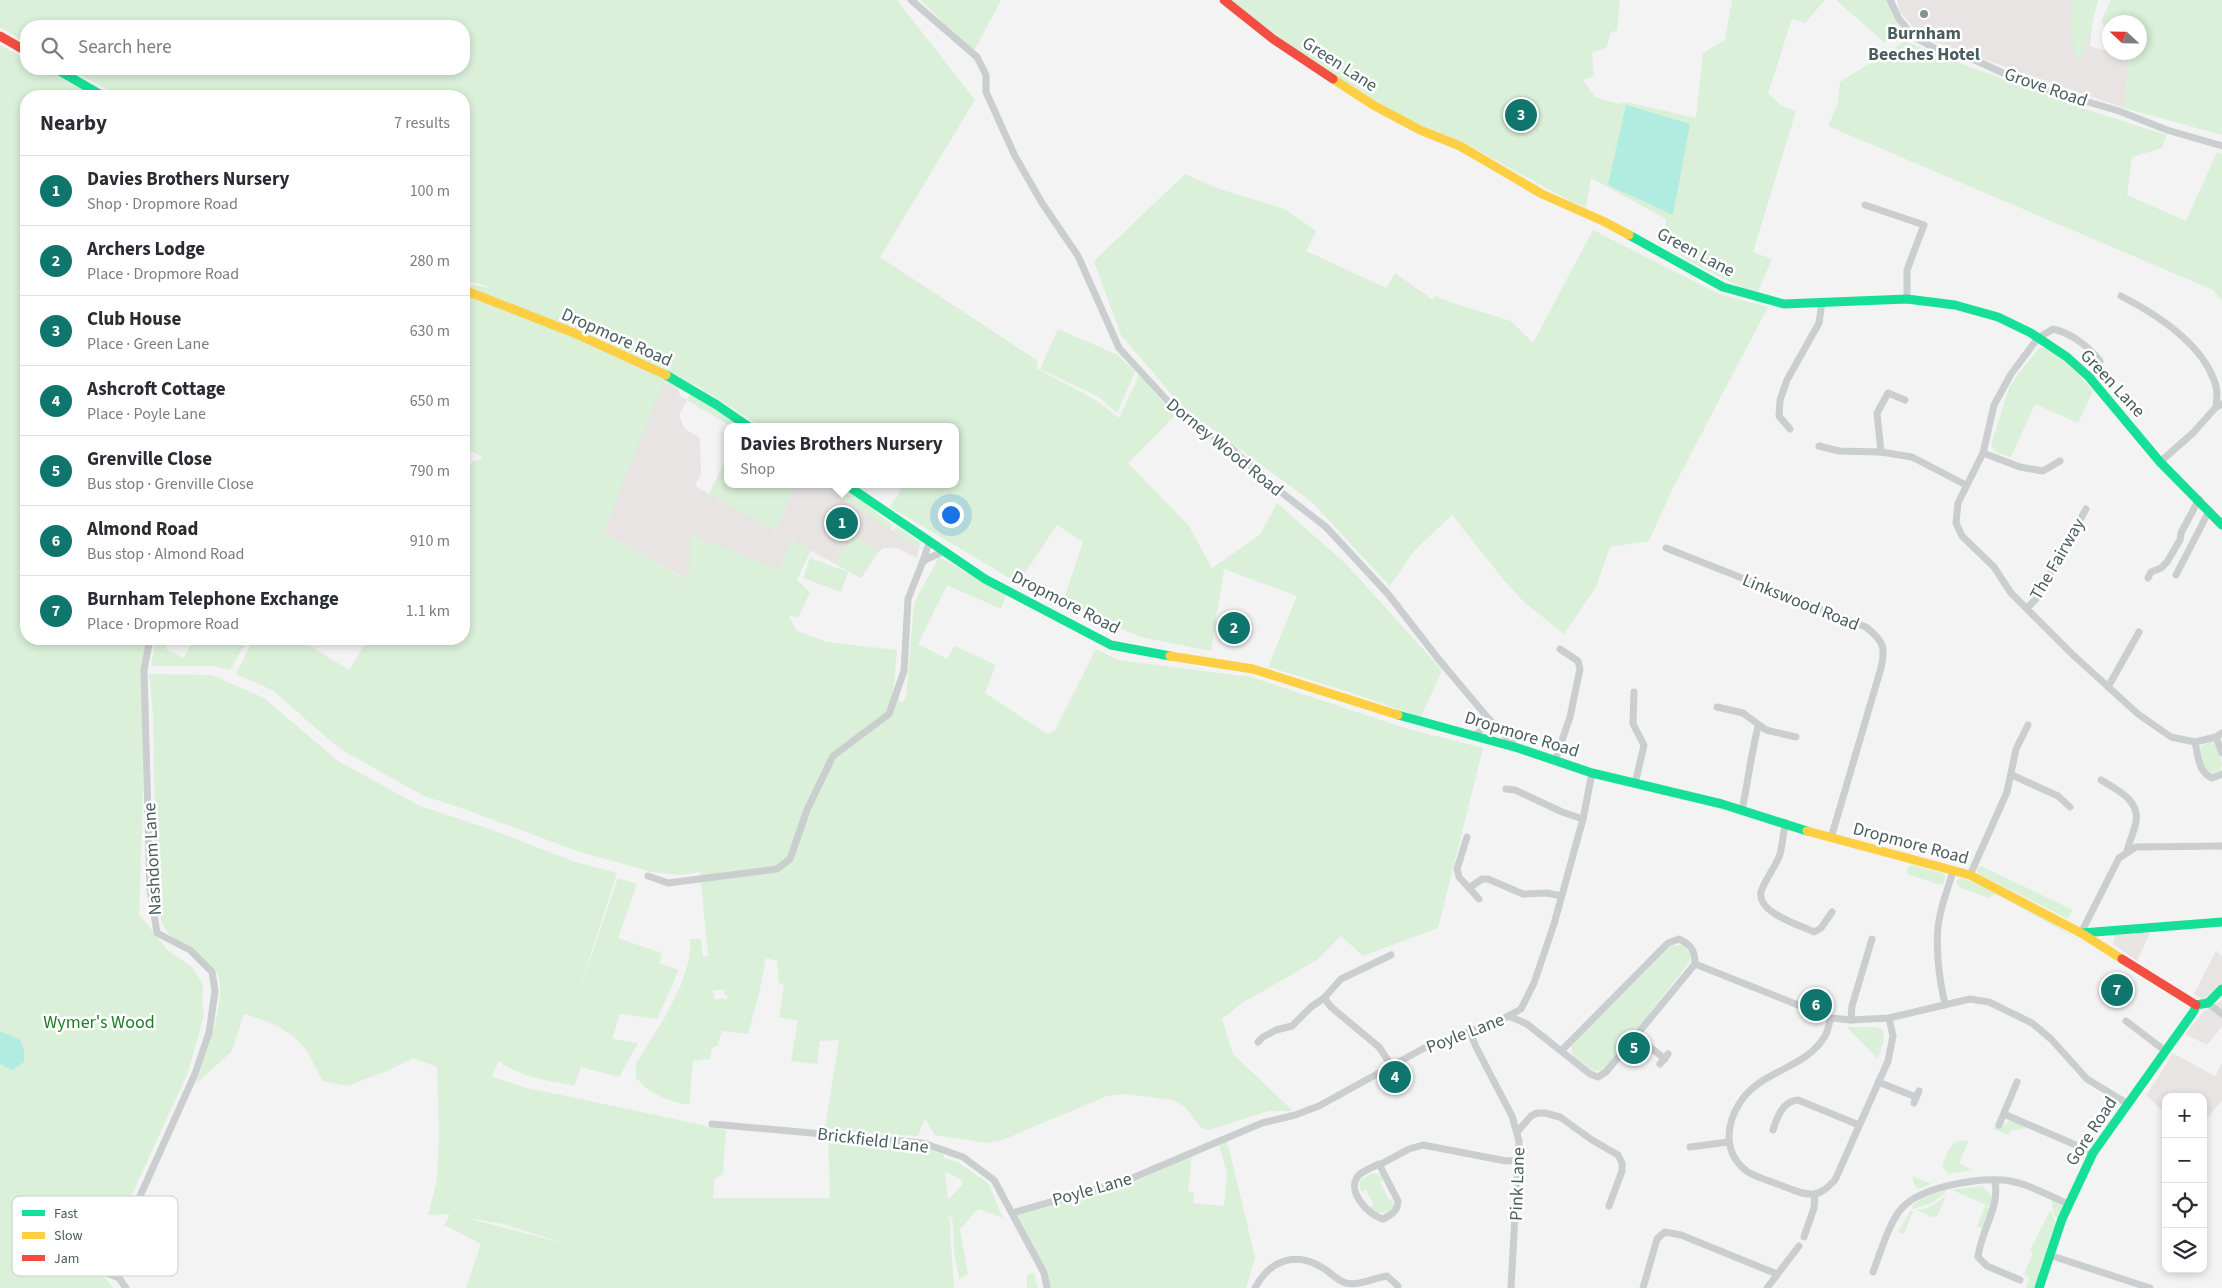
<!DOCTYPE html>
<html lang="en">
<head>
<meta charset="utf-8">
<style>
	:root { --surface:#fff; --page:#f2f2f3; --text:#2b2b33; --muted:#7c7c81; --line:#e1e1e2; --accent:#0f766e }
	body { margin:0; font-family:"Source Sans 3",sans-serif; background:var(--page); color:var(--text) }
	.controls { position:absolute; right:15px; bottom:15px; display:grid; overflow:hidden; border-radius:10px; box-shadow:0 2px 8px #0003 }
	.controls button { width:45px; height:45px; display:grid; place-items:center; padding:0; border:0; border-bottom:1px solid var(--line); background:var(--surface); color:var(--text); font:25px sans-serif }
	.compass { position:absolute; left:2102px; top:15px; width:45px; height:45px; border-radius:50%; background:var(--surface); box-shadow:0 2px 8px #0003; rotate:292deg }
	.you { position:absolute; left:950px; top:514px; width:18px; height:18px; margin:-12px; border:4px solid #fff; border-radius:50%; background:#1a73e8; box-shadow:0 0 0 8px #1a73e833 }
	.badge { display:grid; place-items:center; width:32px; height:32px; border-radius:50%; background:var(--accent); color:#fff; font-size:16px; font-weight:700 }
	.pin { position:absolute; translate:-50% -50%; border:2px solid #fff; box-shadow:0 1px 5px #0006 }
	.popup { position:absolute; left:724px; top:423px; width:235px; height:65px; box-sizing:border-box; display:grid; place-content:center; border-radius:10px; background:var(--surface); filter:drop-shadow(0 1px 4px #0005); font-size:16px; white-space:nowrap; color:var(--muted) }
	.popup b { font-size:19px; color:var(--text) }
	.popup::after { content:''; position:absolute; left:50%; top:100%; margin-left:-10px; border:10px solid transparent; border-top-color:var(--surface) }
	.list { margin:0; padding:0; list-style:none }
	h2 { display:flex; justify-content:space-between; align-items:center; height:65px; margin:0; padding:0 20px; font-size:21px }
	h2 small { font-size:16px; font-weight:400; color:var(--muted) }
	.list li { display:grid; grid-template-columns:32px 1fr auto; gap:15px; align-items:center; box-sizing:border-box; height:70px; padding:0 20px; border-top:1px solid var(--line) }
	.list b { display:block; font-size:19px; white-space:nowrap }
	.list p { margin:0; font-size:16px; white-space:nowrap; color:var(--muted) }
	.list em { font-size:16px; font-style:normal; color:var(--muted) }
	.icon { flex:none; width:28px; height:28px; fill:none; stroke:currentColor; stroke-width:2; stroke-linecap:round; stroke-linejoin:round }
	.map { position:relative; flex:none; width:2222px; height:1288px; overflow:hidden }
	.search { position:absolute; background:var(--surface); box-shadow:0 2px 8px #0003; left:20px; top:20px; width:450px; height:55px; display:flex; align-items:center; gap:12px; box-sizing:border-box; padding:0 18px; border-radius:20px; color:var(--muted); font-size:19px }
	.panel { position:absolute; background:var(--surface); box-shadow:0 2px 8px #0003; left:20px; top:90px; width:450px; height:555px; border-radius:20px }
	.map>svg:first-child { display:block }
	.commercial { fill:#e7e4e3 }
	.green { fill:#daf0d9; fill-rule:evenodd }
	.water { fill:#b0ecdf }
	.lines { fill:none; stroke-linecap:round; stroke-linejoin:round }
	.street { stroke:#cacecf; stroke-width:7 }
	.fast { stroke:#16e098; stroke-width:9 }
	.slow { stroke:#ffcf43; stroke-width:9 }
	.jam { stroke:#f24e42; stroke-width:9 }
	.poi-dot { fill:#859293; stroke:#fff; stroke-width:2 }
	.labels { text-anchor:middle; stroke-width:5; stroke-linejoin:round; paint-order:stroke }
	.poi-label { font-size:18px; font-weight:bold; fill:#4a5e5f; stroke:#fff }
	.street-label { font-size:18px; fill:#4a5e5f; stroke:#fff }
	.park-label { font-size:18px; fill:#1c7f23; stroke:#fff }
	.key { fill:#fff; stroke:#c9cfcf; stroke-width:1 }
	.key-label { font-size:14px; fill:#4a5e5f }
</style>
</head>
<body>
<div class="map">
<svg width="2222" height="1288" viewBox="0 0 2222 1288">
	<rect width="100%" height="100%" fill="#f3f3f3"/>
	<g class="commercial">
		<polygon points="1897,0 2094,0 2090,46 2129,58 2124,108 1923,38 1900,12"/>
		<polygon points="663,382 678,389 681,397 687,400 679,415 685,429 700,438 701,474 695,486 776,531 796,484 820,484 919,548 917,558 897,548 884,548 878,552 861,578 792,540 779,570 691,536 689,580 603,533"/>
		<polygon points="2150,933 2137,961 2113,944 2115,936 2118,935"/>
		<polygon points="2216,951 2222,956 2222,983 2203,1000 2194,994"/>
		<polygon points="2222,1000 2222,1026 2207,1045 2185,1034 2204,1011"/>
		<polygon points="2172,1053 2215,1076 2222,1063 2222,1100 2203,1123 2203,1097 2166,1097 2166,1114 2146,1095 2165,1067"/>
	</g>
	<g class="green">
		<path d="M0 0H897L975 100 880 257 1038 361 1036 368 1096 400 1119 418 1139 375 1175 416 1128 463 1189 526 1212 568 1260 535 1277 503 1346 564 1442 670 1421 717 1346 691 1268 667 1297 596 1224 569 1211 651 1141 637 1062 605 1083 542 1057 525 1018 583 890 507 904 484H956V427H762L694 384 678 389 664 382 603 533 688 580 691 535 779 570 792 539 811 550 797 580 810 592 798 618 788 615 797 631 827 642 897 650 893 695 902 703 906 697 914 603 939 557 1006 595 1001 609 947 585 918 644 947 659 954 646 996 665 985 693 1047 734 1055 730 1096 649 1118 660 1251 677 1408 729 1483 748 1438 928 1363 956 1341 936 1317 960 1242 1003 1222 1019 1233 1054 1293 1111H1269L1209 1130 1200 1127 1186 1108 1173 1100 1127 1094 1107 1096 1005 1139 987 1143 935 1135 925 1119 918 1136 864 1133 825 1128 839 1040 820 1041 817 1064 791 1061 798 1021 779 1017 784 984 779 983 777 961 766 958 759 994 748 1034 722 1031 717 1046 712 1048 710 1059 693 1061 689 1105C668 1101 650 1094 636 1078V1064C656 1030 693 980 690 939H701L703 957 708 956 700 872 683 875 652 872 577 851 464 809 424 796 340 749 272 690 236 674 253 639H299L349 670 368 639H464V476L472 462 483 458 464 446V284L494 288 464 280V96H118L71 69H464V26H26V43L0 27ZM713 990H724V995H727V1000L723 998 715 1000Z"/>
		<polygon points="921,0 1001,0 973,53"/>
		<polygon points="1229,0 1620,0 1617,30 1610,33 1607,47 1592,53 1594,76 1583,80 1595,97 1618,104 1626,102 1696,118 1703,53 1725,40 1732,0 1825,0 1805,23 1792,19 1768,93 1782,106 1796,111 1753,252 1772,259 1758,292 1739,286 1686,260 1665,239 1666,219 1591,178 1586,207 1570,201 1466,144 1407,119 1382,106 1328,73"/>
		<polygon points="1836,0 1886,0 1901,30 1885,43"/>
		<polygon points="2070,0 2098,0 2088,41 2078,63 2069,32 2073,2"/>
		<polygon points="2111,0 2222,0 2222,135 2124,108 2129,58 2125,53 2140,52 2140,22 2110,22 2109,32 2101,21"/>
		<path d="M1905 41C1991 76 2078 108 2167 135L2162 148 2132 157 2127 195 2186 221 2217 152 2222 154V301L2213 290 1828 126 1838 103 1840 82Z"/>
		<polygon points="0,45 26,59 26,69 44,69 94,96 26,96 26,639 148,639 142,669 143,791 139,914 167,950 192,967 203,984 202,1004 204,1015 188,1072 98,1268 113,1288 0,1288"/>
		<polygon points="1185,174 1219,189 1285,209 1316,231 1306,251 1386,288 1395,273 1433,300 1435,296 1453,303 1511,321 1533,343 1593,230 1719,294 1768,307 1672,490 1649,541 1610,547 1596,587 1564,634 1525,603 1503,579 1452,515 1414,551 1390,586 1312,502 1207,425 1189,415 1121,335 1094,261"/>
		<polygon points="1058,329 1118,355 1135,372 1117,413 1099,397 1040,369"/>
		<path d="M2040 347C2063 351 2078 375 2093 391L2078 423 2035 404 2011 457 1997 453 1991 445 2009 388 2018 374Z"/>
		<polygon points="693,393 744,427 732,427 687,400 689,396"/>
		<polygon points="728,455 728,484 796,484 776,531 709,494"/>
		<polygon points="820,484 838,484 871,505 875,511 892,525 890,530"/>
		<polygon points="897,527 921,543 919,548 892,531"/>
		<polygon points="853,536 878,552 861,578 834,563"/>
		<polygon points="810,558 848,572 841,592 803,578"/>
		<polygon points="156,639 167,639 166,649 184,658 193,639 248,639 230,670 213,666 151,666"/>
		<path d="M149 674 212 675 264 698 338 761 420 806 498 832 575 862 617 873 575 1003 618 878 637 884 618 938 662 953 659 963 679 970 657 1019 620 1014 612 1039 638 1043 619 1077 581 1067 574 1086C549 1080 519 1078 499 1061L493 1073V1077L523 1087 726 1130 723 1174 714 1180 713 1198H830L828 1138 923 1147 944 1155V1160L945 1158 959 1163 988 1183 1003 1218 978 1209 960 1229 968 1274 959 1279 954 1253 953 1223 949 1212 954 1288H466L481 1244 444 1225 450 1214 428 1215 437 1180 439 1131 437 1067 413 1058 387 1071 347 1086 323 1081C317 1071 312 1059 305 1049 292 1030 266 1020 244 1014L232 1051 196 1084C205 1058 227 1000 218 975 214 965 174 943 166 930 158 919 158 900 156 888L153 715ZM945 1171 960 1179 963 1184 948 1200ZM463 1217 503 1224 566 1244Z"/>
		<polygon points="2211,742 2217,746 2222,765 2219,771 2212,773 2205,770 2200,752 2201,746"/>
		<polygon points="1912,865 1945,874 1944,884 1941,885 1909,875 1907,871 1908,867"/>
		<polygon points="1981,866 2073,910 2068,919 1979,874 1977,869"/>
		<polygon points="1963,878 2017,902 2088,945 1996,894 1988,898 1959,887 1956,883 1958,879"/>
		<polygon points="1682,945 1690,953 1690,961 1605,1070 1594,1071 1573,1056 1571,1045 1671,946"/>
		<polygon points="1847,1027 1877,1027 1883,1031 1884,1040 1878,1059"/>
		<polygon points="2010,1120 2024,1125 2027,1128 2011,1131 2009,1135 1993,1129 1995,1124 2003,1126"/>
		<polygon points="1227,1140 1255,1257 1246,1288 1050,1288 1015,1214 1089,1193 1121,1188 1192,1155 1188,1191 1194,1192 1193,1203 1224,1206 1227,1173 1219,1144"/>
		<polygon points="1967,1140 1968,1143 1959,1163 1973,1170 1949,1174 1942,1166 1948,1151 1955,1142"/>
		<path d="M1373 1173 1379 1174 1383 1180 1380 1182 1389 1200 1392 1199 1394 1206C1387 1213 1382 1215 1373 1212L1370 1207 1374 1205 1366 1190 1362 1192 1359 1186 1361 1179Z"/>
		<polygon points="1912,1176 1932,1184 1919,1189 1915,1186"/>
		<polygon points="1982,1186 1992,1196 1990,1207 1952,1190"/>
		<polygon points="1946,1190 1946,1192 1932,1203 1913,1209 1912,1206 1919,1200 1932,1194"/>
		<polygon points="1946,1196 1937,1216 1932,1217 1916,1210 1928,1208"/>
		<polygon points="2052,1199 2063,1207 2059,1222 2053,1214"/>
		<polygon points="1985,1206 1991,1209 1983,1229 1977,1226"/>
		<path d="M2051 1209C2052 1217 2056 1221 2057 1227L2035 1288H2026L2030 1278 2024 1274 2033 1253 2030 1251Z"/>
		<polygon points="1911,1210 1913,1211 1904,1234 1898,1232"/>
		<polygon points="1034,1273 1038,1288 1027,1288 1027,1275"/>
	</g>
	<g class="water">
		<polygon points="1626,105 1690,124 1673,215 1608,185"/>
		<polygon points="0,1031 20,1040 24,1050 24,1062 12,1070 0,1064"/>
	</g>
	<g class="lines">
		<g class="street">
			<polyline points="911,0 977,57 986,75 986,92 1015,156 1042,203 1078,256 1119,348 1176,410 1193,425 1228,445 1268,482 1326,527 1388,594 1440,661 1488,718 1517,748"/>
			<polyline points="1890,0 1899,19 1914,37 1936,49 1977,61 2027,84 2119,111 2167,130 2222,146"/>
			<polyline points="1865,205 1924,225 1907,270 1907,299"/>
			<path d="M2121 296C2154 313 2200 342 2214 380 2218 389 2217 397 2216 407"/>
			<path d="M2089 377 2096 371 2100 361C2088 346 2071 333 2053 329L2038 338 2011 374 1994 405 1983 453 1958 503 1956 523 1962 536 1994 567 2011 593 2072 654 2138 714 2171 737 2195 742 2216 737 2222 733"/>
			<polyline points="1790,429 1779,416 1780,400 1787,380 1819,323 1822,302"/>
			<polyline points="1819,446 1839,451 1881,452 1912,457 1966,485"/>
			<polyline points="1881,452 1877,413 1888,393 1905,400"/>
			<polyline points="1983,453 2020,467 2043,471 2060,461"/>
			<polyline points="2160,462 2193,433 2216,407 2222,404"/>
			<path d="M1666 548 1866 627C1883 641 1886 646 1881 668L1831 838"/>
			<polyline points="923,561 929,543"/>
			<polyline points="2176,575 2209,511"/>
			<polyline points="2148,578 2151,572 2161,568 2167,562 2180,540 2181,533 2199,499"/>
			<polyline points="2027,608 2036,599 2086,509"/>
			<polyline points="2108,687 2139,632"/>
			<polyline points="1634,692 1633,724 1644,745 1635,784"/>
			<polyline points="1717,707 1743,713 1766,730 1796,737"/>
			<polyline points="1476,736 1488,718"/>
			<polyline points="2216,737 2222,753"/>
			<path d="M2195 742C2198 755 2198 772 2212 778L2222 774"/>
			<polyline points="1555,761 1570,717 1580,669 1578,661 1560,649"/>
			<polyline points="2012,775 2058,796 2070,807"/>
			<path d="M2101 780C2116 789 2140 800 2136 822 2134 832 2129 842 2127 852"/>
			<polyline points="1506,789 1515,790 1562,812 1583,819"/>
			<path d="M1742 810C1748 782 1751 754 1758 727"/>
			<path d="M1786 823C1782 835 1783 847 1779 857 1774 869 1764 881 1761 892 1757 913 1800 925 1814 932L1821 928 1832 912"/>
			<polyline points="1467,837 1457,869 1459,877 1469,888 1482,879 1488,879 1523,894 1547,893 1561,896"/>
			<polyline points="1970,875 2007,792 2016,749 2028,725"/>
			<polyline points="648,876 668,883 777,869 790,859 807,810 833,756 889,714 904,671 908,599 923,561 942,552"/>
			<polyline points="1469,888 1479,899"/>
			<polyline points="2081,933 2119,858 2136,847 2222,846"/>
			<polyline points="1695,964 1831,1018 1851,1020 1889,1018 1970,999 1989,1002 2032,1023 2051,1039 2087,1079 2128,1104"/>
			<polyline points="1324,998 1331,1007 1379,1047 1391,1065"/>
			<polyline points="2208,1003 2222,1014"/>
			<path d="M1945 1004C1939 979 1934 940 1940 915 1943 900 1949 886 1953 871"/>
			<path d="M1509 1016 1527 1024 1590 1074 1598 1077 1606 1072 1695 964C1695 950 1691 945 1679 939L1668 943 1561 1051"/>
			<path d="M1831 1018C1829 1023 1828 1031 1825 1036 1805 1070 1759 1070 1739 1104 1725 1127 1724 1155 1748 1172 1758 1178 1770 1181 1780 1185 1791 1189 1802 1195 1813 1194 1822 1194 1829 1186 1835 1180L1888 1061 1893 1036 1889 1018"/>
			<polyline points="1851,1020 1852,1006 1872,939"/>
			<polyline points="2126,1021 2164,1050"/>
			<polyline points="1470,1032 1476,1047 1512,1116 1519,1141 1511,1288"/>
			<polyline points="1636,1036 1665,1059"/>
			<polyline points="1258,1042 1263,1037 1276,1030 1292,1026 1311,1007 1324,998 1341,979 1391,955"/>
			<polyline points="1660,1064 1668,1054"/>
			<polyline points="1878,1082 1916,1097"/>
			<polyline points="1914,1103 1919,1091"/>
			<polyline points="2004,1114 2085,1149 2092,1154"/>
			<polyline points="712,1124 923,1143 963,1157 994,1180 1044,1273 1047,1288"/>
			<polyline points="1999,1125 2017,1082"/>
			<path d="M1773 1130C1777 1117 1783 1101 1798 1100L1859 1125"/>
			<polyline points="1518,1131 1531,1116 1537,1113 1545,1113 1560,1117 1592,1140 1618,1155 1622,1163 1622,1171 1609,1206"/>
			<polyline points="1690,1147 1728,1142"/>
			<path d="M1379 1164 1398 1201C1398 1211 1391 1215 1383 1219 1368 1215 1346 1191 1358 1176 1362 1171 1373 1167 1379 1164H1381L1409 1149 1423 1145 1506 1161 1520 1160"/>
			<path d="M1995 1181C2000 1208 1981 1230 1978 1257L1987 1266 2020 1280"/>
			<polyline points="1012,1213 1130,1179 1262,1123 1295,1115 1319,1106 1426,1047 1501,1020 1521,1009 1534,983 1554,924 1583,819 1592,773"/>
			<polyline points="1804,1237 1814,1208 1815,1194"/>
			<polyline points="2049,1255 2150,1288"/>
			<path d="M1873 1272C1880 1254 1889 1222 1902 1208 1921 1187 1975 1178 2003 1180 2025 1182 2048 1195 2068 1204"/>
			<polyline points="126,1288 119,1278 107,1273 109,1265 195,1074 209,1033 215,991 212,972 190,950 157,933 150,889 144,670 150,639"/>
			<path d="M1255 1288C1270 1260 1295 1251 1323 1268 1330 1272 1337 1281 1346 1283 1360 1286 1373 1278 1387 1276L1398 1286"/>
			<polyline points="1643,1288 1657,1239 1665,1232 1681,1235 1777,1274"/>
			<polyline points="1767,1288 1799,1246"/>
		</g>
		<g class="fast">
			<polyline points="56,69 103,96"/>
			<polyline points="1629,235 1723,287 1784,304 1907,299 1955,305 1998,317 2031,333 2067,357 2089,377 2160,462 2222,525"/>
			<polyline points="666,375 717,405 749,427"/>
			<polyline points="845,484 985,579 1111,645 1170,656"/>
			<polyline points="1398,715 1518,748 1592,773 1722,804 1807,831"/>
			<polyline points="2082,933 2222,922"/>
			<polyline points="2196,1005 2208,1003 2222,989"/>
			<polyline points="2039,1288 2062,1219 2093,1153 2194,1011 2196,1005"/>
		</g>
		<g class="slow">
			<polyline points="1333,79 1373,105 1420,130 1460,146 1542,194 1605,222 1629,235"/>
			<polyline points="464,290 574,333 666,375"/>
			<polyline points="1170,656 1253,669 1398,715"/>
			<polyline points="1807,831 1970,875 2081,933 2122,959"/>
		</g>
		<g class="jam">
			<polyline points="1224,0 1273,39 1333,79"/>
			<polyline points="0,36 26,51"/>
			<polyline points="2122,959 2196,1005"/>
		</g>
	</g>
	<circle class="poi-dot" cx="1924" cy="14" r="5"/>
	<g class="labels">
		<g class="poi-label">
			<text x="1924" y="39">Burnham<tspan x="1924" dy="21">Beeches Hotel</tspan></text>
		</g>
		<g class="street-label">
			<text transform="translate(1340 64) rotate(33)" y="6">Green Lane</text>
			<text transform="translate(2046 87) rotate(19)" y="6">Grove Road</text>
			<text transform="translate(1696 252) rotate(28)" y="6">Green Lane</text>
			<text transform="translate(617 337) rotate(24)" y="6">Dropmore Road</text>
			<text transform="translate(2113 383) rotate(47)" y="6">Green Lane</text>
			<text transform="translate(1225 447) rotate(39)" y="6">Dorney Wood Road</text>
			<text transform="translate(2057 559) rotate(-60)" y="6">The Fairway</text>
			<text transform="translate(1066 602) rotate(27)" y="6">Dropmore Road</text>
			<text transform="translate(1801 602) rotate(22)" y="6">Linkswood Road</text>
			<text transform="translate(1522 734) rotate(17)" y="6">Dropmore Road</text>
			<text transform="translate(1911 843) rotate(15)" y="6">Dropmore Road</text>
			<text transform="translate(152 859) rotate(-93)" y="6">Nashdom Lane</text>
			<text transform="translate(1465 1033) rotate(-21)" y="6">Poyle Lane</text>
			<text transform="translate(2091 1131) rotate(-57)" y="6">Gore Road</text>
			<text transform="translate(873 1140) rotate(7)" y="6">Brickfield Lane</text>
			<text transform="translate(1517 1184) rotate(-88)" y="6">Pink Lane</text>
			<text transform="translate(1092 1189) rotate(-16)" y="6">Poyle Lane</text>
		</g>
		<g class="park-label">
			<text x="99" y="1028">Wymer's Wood</text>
		</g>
	</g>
	<rect x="12" y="1196" width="166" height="80" rx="8" class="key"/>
	<rect x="22" y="1210" width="23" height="6" fill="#16e098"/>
	<rect x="22" y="1232" width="23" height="7" fill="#ffcf43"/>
	<rect x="22" y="1255" width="23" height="6" fill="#f24e42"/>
	<g class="key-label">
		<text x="54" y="1218">Fast</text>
		<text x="54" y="1240">Slow</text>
		<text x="54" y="1263">Jam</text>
	</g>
</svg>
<div class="controls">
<button>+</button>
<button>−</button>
<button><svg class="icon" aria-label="locate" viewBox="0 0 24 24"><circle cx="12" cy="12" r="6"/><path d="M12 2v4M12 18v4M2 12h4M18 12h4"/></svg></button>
<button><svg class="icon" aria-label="layers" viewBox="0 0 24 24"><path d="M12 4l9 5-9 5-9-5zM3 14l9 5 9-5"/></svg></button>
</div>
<svg class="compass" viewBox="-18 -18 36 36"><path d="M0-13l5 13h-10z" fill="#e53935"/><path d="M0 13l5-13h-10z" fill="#7c7c81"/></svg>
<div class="you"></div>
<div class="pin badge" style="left:842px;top:523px">1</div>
<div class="popup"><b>Davies Brothers Nursery</b>Shop</div>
<div class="pin badge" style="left:1234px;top:628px">2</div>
<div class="pin badge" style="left:1521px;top:115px">3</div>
<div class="pin badge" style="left:1395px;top:1077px">4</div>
<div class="pin badge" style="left:1634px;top:1048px">5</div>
<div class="pin badge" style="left:1816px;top:1005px">6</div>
<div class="pin badge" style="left:2117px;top:990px">7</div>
<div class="search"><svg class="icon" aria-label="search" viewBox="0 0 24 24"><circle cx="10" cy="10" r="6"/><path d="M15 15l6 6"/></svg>Search here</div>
<section class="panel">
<h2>Nearby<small>7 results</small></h2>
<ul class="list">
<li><span class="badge">1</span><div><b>Davies Brothers Nursery</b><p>Shop · Dropmore Road</p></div><em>100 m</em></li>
<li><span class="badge">2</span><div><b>Archers Lodge</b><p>Place · Dropmore Road</p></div><em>280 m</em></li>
<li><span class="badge">3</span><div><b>Club House</b><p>Place · Green Lane</p></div><em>630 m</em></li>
<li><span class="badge">4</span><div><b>Ashcroft Cottage</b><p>Place · Poyle Lane</p></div><em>650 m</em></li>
<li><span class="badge">5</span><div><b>Grenville Close</b><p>Bus stop · Grenville Close</p></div><em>790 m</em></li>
<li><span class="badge">6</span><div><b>Almond Road</b><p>Bus stop · Almond Road</p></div><em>910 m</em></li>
<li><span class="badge">7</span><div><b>Burnham Telephone Exchange</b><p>Place · Dropmore Road</p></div><em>1.1 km</em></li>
</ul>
</section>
</div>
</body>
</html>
